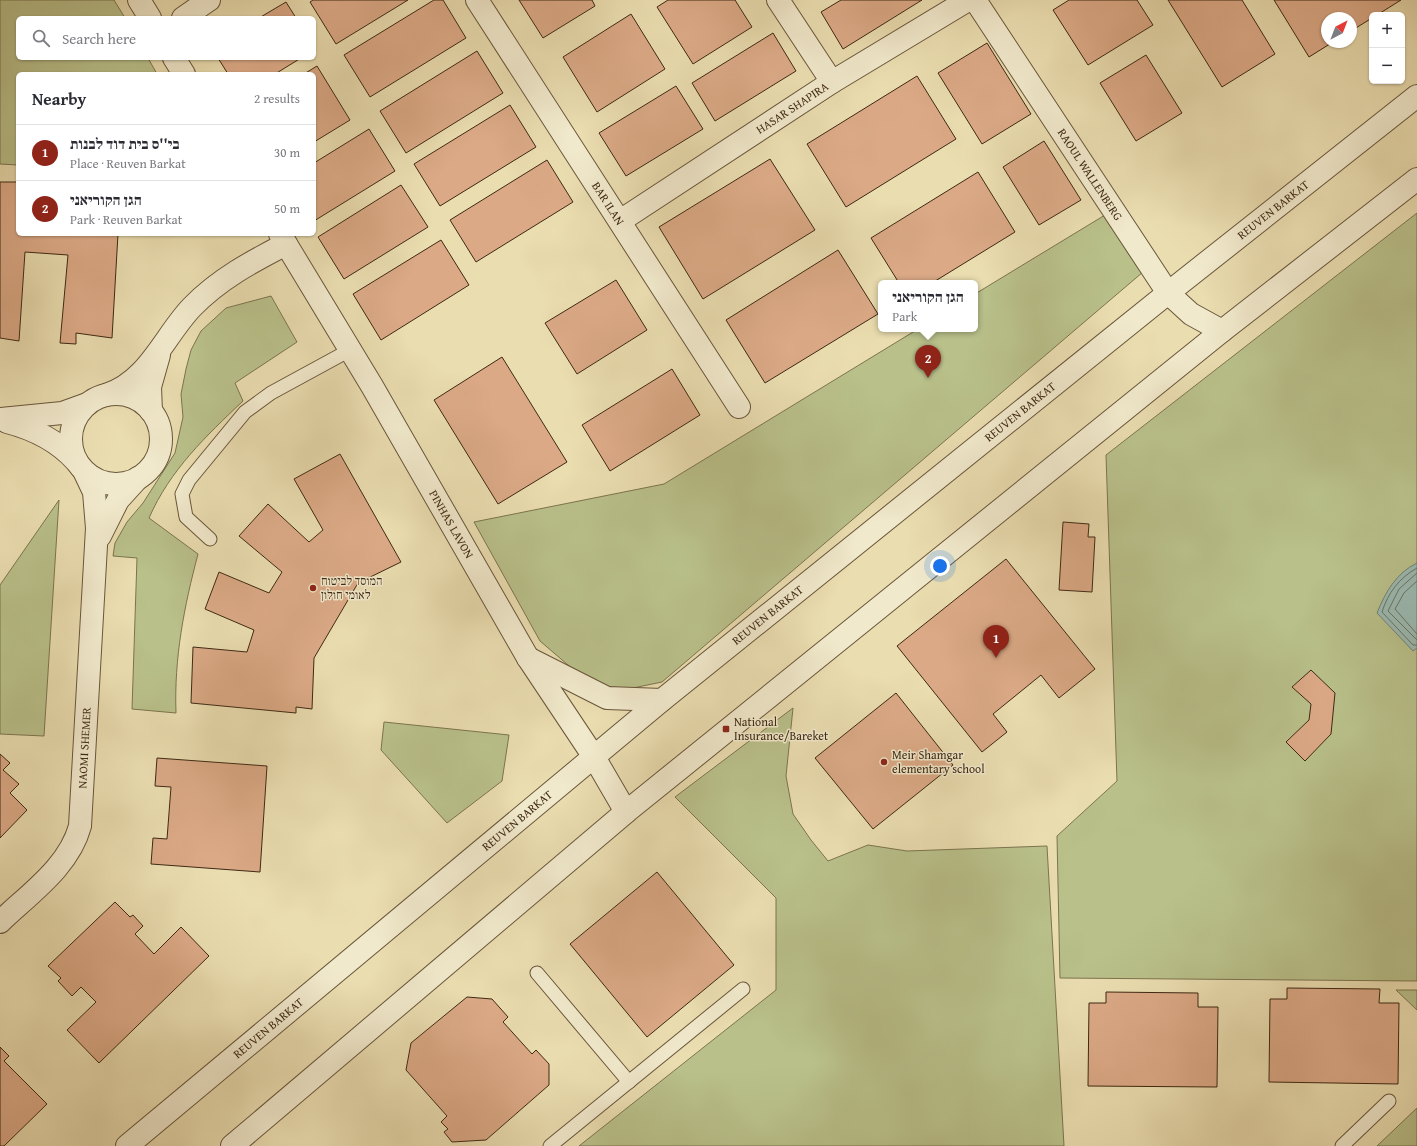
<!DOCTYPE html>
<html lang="en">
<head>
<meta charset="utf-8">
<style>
	:root { --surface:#fff; --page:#f2f2f3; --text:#2b2b33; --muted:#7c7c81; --line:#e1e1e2; --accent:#8f2418 }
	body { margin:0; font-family:"Gentium Book Plus","Frank Ruhl Libre",serif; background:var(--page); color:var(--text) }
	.controls { position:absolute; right:12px; top:12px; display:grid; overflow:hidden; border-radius:6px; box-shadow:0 1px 3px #0004 }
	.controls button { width:36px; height:36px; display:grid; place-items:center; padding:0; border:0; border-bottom:1px solid var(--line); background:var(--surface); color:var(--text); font:20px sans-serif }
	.compass { position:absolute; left:1321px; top:12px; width:36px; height:36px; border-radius:50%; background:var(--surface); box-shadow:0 1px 3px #0004; rotate:42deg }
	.you { position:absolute; left:940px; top:566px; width:14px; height:14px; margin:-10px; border:3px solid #fff; border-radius:50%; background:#1a73e8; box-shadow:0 0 0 6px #1a73e833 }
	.badge { display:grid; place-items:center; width:26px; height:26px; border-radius:50%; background:var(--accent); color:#fff; font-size:13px; font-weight:700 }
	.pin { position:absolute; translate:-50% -33px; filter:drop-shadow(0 1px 2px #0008) }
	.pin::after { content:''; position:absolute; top:21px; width:14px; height:12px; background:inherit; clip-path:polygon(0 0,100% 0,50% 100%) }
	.popup { position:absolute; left:878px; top:280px; width:100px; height:52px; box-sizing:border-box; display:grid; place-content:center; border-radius:6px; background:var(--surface); filter:drop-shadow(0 1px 3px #0005); font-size:13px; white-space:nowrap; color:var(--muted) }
	.popup b { font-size:15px; color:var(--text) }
	.popup::after { content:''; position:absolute; left:50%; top:100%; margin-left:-8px; border:8px solid transparent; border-top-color:var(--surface) }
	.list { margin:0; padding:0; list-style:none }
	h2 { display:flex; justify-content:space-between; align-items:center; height:52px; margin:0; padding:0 16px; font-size:17px }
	h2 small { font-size:13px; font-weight:400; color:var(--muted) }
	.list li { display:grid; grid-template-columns:26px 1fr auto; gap:12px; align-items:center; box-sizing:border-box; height:56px; padding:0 16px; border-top:1px solid var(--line) }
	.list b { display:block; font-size:15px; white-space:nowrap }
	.list p { margin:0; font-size:13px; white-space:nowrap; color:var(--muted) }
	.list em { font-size:13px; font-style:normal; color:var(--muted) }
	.icon { flex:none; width:22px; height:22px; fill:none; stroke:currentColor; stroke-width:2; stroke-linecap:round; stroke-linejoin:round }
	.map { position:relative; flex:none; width:1417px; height:1146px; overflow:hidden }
	.search { position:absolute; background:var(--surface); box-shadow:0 1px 3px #0004; left:16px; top:16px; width:300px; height:44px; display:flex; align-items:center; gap:10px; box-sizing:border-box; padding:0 14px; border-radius:6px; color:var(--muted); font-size:15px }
	.panel { position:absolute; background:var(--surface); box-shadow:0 1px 3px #0004; left:16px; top:72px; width:300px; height:164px; border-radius:6px }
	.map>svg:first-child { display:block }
	.green { fill:#b9c08a; stroke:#7c744e }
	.water { fill:#9abab2; stroke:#758072 }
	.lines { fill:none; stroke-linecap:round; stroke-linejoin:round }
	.shore { stroke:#6c7262; stroke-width:1 }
	.building { fill:#dba986; stroke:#3e2913 }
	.service-casing { stroke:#69563a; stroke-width:15 }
	.minor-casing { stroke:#69563a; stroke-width:24 }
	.tertiary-casing { stroke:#69563a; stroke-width:24 }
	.service { stroke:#f1e9cc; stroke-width:13 }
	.minor { stroke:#f1e9cc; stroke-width:22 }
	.tertiary { stroke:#f1e9cc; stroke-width:22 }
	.poi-dot { fill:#8f2418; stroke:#f1e9cc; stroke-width:1.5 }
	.labels { text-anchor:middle; stroke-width:3; stroke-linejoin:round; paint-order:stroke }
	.street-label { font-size:12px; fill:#3e2913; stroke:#f1e9cc }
	.poi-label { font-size:12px; fill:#3e2913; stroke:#f1e9cc; text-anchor:start }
</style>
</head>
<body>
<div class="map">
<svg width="1417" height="1146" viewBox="0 0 1417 1146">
	<rect width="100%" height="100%" fill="#eaddb0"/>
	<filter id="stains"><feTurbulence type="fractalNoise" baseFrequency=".005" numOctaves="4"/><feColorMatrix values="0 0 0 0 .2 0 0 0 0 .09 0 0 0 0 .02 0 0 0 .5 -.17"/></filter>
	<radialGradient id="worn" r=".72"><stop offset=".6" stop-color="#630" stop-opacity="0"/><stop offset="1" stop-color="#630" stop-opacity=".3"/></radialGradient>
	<g class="green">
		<polygon points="0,0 114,0 125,18 18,18 18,58 148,58 157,74 18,74 18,165 0,164"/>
		<polygon points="1417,213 1417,981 1060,978 1057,836 1117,781 1106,455"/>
		<polygon points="1105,215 1143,272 662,682 628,689 598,685 568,665 540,641 474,522 664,484 918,329 975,329 975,294"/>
		<path d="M271 296 297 342 235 383 243 401C206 436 170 470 149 518L198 554C184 607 174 658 176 713L132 709 137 558 113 556 115 543 127 522 143 503 175 453 183 417 181 394 186 369 191 350 201 331 226 308Z"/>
		<polygon points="59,500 44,736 0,734 0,585"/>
		<polygon points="793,708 786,776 793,814 811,840 828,861 868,845 907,851 1047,846 1064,1146 579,1146 776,990 776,898 675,797"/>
		<polygon points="384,722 509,735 502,781 447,823 381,750"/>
		<polygon points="1396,990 1417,990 1417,1010"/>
		<polygon points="1417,1108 1417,1146 1377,1146"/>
	</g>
	<path class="water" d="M1417 563V648L1413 651 1377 613C1385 593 1396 573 1417 563Z"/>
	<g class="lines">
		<g class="shore">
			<path d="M1417 568C1399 578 1388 593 1382 612L1413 645H1417"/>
			<polyline points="1417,573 1399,589 1388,611 1417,640"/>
			<polyline points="1417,581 1404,593 1395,609 1417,634"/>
		</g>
	</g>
	<g class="building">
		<polygon points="313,0 408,0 336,44 310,2"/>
		<polygon points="434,0 443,0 466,38 370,97 344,55"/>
		<polygon points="519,0 592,0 595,6 543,38"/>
		<polygon points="668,0 735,0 752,27 693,64 657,7"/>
		<polygon points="841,0 922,0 843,49 821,12"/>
		<polygon points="1069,0 1137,0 1153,25 1088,65 1053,10"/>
		<polygon points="1168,0 1242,0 1275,54 1222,87"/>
		<polygon points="1274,0 1401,0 1377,15 1372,15 1372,18 1351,31 1351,18 1327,18 1327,42 1333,42 1309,57"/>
		<polygon points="286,2 296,18 259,18"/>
		<polygon points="631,14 665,69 597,112 563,57"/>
		<polygon points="773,33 796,71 715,121 692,83"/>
		<polygon points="987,43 1031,114 982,144 938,73"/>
		<polygon points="477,51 503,93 406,153 380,111"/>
		<polygon points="1146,55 1182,113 1136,141 1100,83"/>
		<polygon points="218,58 301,58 275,74 228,74"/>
		<polygon points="317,66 350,120 314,142 314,74 304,74"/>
		<polygon points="917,76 956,139 846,207 807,144"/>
		<polygon points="676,86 703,129 626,176 599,133"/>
		<polygon points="510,105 536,147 440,206 414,164"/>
		<polygon points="369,129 395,171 314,221 314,163"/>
		<polygon points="1044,141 1081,200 1039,225 1003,167"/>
		<polygon points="770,159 815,230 703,299 659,227"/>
		<polygon points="547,160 573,202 476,262 450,220"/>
		<polygon points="978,172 1015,232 932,283 899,283 871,238"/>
		<polygon points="0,182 18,182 18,234 118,234 112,338 76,333 76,344 60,343 68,255 25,252 19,341 0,338"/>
		<polygon points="401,185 428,227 344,279 318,237"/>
		<polygon points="441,240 469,285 381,340 353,294"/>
		<polygon points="838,250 878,314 765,383 726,320"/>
		<polygon points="616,280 647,330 577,374 545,323"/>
		<polygon points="502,357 567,462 498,504 434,400"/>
		<polygon points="672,369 700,415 610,471 582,425"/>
		<polygon points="340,454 401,562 358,583 314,658 312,709 296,707 296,713 191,703 193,647 247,652 254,630 205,609 219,572 269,593 282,572 239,536 268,504 309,542 323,530 294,479"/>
		<polygon points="1063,522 1089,524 1088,537 1095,537 1092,592 1059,590"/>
		<polygon points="1006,559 1095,669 1059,698 1041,675 993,714 1007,732 982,752 897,646"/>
		<polygon points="1311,670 1335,693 1331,734 1305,761 1286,742 1309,720 1311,704 1292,687"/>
		<polygon points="896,693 953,765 873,829 815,758"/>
		<polygon points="0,754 10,763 3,770 19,784 10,793 27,810 0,838"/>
		<polygon points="157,758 267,766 260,872 151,864 153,838 167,839 171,787 155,786"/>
		<polygon points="657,872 734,965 647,1037 570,944"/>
		<polygon points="115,902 130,917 133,915 143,926 135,934 154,954 181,927 209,956 99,1063 67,1030 96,1002 81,987 72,996 58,981 61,978 48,966"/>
		<polygon points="1287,988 1380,989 1379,1003 1399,1003 1398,1084 1269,1082 1270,999 1287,999"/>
		<polygon points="1106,992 1198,993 1198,1007 1218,1007 1217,1087 1088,1086 1089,1003 1106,1003"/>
		<polygon points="467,997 492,999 508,1017 503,1022 532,1054 536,1050 549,1064 549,1085 486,1140 452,1142 444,1132 448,1129 441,1122 447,1116 406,1070 411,1043"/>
		<polygon points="0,1047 9,1056 4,1061 47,1104 4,1146 0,1146"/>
	</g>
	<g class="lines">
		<defs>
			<g id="service">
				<polyline points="210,539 186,517 182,494 189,480 245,412 271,393 350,350"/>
				<polyline points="537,973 629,1082"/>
				<polyline points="550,1146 743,989"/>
				<polyline points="1342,1146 1389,1101"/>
			</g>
			<g id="minor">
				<polyline points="139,0 150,18"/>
				<path id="s1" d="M477 0 739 407"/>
				<polyline points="778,0 832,82"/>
				<path id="s2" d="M975 0 1168 293 1191 314 1222 331"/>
				<polyline points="183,18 209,0"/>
				<polyline points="174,58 184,74"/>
				<path id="s3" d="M620 221 832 82 968 0"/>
				<path id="s4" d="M280 234 372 386 528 658 594 757 626 812"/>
				<circle cx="116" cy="439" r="45"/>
				<path d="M106 395C149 381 164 336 192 307 219 279 253 261 286 244"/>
				<polyline points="151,411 150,387 159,355"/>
				<polyline points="0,419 62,413 87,404"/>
				<path d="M7 422C34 429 57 440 76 461"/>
				<polyline points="100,536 118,500 138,478"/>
				<path id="s5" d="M0 922C29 894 69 867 80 826L97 528 94 492 85 473"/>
			</g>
			<g id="tertiary">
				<polyline points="528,658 607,698 662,700"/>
				<path id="s6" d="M127 1146 662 700 1168 293 1417 96"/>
				<polyline points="232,1146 626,812 1222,331 1417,179"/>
			</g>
		</defs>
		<use href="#service" class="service-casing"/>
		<use href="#minor" class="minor-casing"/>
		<use href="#tertiary" class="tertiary-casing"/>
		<use href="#service" class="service"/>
		<use href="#minor" class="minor"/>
		<use href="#tertiary" class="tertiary"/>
	</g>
	<g class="poi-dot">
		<circle cx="313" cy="588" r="4"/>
		<rect x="722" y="725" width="8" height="8" rx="2"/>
		<circle cx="884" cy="762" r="4"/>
	</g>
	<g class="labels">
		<g class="street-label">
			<text dy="4" stroke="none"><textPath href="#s3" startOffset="206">HASAR SHAPIRA</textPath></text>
			<text dy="4" stroke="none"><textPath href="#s2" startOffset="209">RAOUL WALLENBERG</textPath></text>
			<text dy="4" stroke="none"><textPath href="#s1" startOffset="242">BAR ILAN</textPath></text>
			<text dy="4" stroke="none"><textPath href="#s6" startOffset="1480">REUVEN BARKAT</textPath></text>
			<text dy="4" stroke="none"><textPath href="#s6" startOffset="1156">REUVEN BARKAT</textPath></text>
			<text dy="4" stroke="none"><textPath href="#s4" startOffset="337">PINHAS LAVON</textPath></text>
			<text dy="4" stroke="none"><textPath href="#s6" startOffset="832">REUVEN BARKAT</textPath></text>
			<text dy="4" stroke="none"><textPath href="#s5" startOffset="205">NAOMI SHEMER</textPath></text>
			<text dy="4" stroke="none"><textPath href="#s6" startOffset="508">REUVEN BARKAT</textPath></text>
			<text dy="4" stroke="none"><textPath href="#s6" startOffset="184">REUVEN BARKAT</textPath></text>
		</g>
		<g class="poi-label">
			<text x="321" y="585">המוסד לביטוח<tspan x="321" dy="14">לאומי חולון</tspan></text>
			<text x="734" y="726">National<tspan x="734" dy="14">Insurance/Bareket</tspan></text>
			<text x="892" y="759">Meir Shamgar<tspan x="892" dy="14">elementary school</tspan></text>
		</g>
	</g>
	<rect width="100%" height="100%" filter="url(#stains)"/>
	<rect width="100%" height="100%" fill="url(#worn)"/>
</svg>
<div class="controls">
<button>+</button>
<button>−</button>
</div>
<svg class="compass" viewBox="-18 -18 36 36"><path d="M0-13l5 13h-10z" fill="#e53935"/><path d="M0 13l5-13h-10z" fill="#7c7c81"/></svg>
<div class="you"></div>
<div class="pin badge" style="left:996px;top:658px">1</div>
<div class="pin badge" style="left:928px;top:378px">2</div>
<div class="popup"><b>הגן הקוריאני</b>Park</div>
<div class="search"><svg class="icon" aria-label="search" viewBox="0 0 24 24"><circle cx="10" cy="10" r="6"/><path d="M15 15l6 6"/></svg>Search here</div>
<section class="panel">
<h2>Nearby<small>2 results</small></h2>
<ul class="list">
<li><span class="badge">1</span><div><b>בי''ס בית דוד לבנות</b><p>Place · Reuven Barkat</p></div><em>30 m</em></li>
<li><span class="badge">2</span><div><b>הגן הקוריאני</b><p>Park · Reuven Barkat</p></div><em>50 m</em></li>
</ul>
</section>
</div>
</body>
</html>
